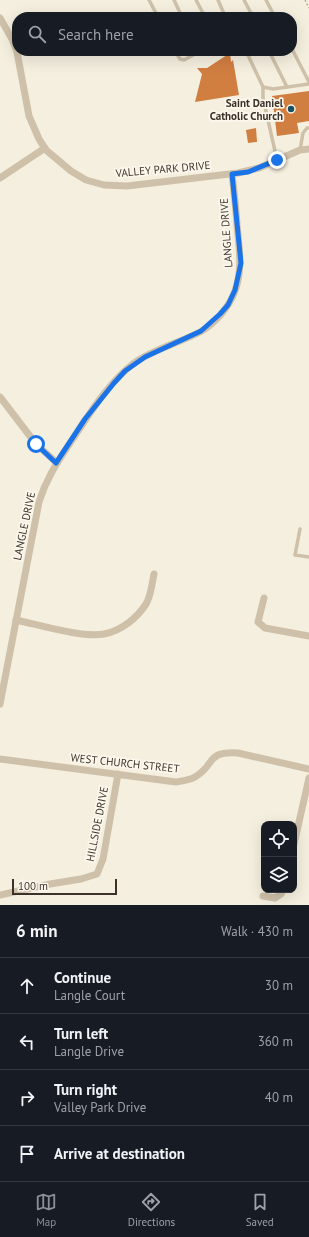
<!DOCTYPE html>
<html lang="en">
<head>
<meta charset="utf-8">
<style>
	:root { --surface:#171b24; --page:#242831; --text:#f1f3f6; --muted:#9ea1a6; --line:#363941; --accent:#8c9099 }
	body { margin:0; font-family:"PT Sans",sans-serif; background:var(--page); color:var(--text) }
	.controls { position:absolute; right:12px; bottom:12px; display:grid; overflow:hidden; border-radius:8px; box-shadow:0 4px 16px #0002 }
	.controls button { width:36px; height:36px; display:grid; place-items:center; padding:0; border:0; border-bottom:1px solid var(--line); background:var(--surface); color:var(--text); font:20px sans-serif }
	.scale { position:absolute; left:12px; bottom:10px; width:105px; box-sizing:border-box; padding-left:4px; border:2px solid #3c3229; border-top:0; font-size:11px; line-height:14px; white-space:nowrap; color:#3c3229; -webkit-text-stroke:3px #fcf7ec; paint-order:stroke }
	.stop { position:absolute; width:12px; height:12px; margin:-9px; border:3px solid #1a73e8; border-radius:50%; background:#fff }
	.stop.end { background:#1a73e8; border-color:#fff; box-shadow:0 1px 4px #0008 }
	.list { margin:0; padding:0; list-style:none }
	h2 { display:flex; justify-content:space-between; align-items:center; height:52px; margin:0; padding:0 16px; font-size:17px }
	h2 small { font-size:13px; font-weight:400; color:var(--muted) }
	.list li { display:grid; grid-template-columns:26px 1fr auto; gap:12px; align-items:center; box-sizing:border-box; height:56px; padding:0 16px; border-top:1px solid var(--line) }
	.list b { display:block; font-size:15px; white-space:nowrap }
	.list p { margin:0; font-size:13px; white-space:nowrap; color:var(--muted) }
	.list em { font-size:13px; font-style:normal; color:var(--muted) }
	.icon { flex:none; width:22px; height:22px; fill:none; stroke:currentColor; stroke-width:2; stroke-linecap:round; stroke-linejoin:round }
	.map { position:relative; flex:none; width:309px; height:905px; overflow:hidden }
	.search { position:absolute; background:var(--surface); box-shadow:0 4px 16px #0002; left:12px; right:12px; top:12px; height:44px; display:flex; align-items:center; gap:10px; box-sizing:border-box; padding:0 14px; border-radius:16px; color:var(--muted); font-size:15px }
	.sheet { height:276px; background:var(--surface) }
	nav { display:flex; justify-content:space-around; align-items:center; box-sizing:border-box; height:56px; border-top:1px solid var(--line); background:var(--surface); font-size:11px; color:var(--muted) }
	nav a { display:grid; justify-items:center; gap:2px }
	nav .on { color:var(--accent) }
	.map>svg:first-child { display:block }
	.building { fill:#d17e41 }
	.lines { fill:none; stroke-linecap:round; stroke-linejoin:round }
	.path { stroke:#bbac93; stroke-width:1.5; stroke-dasharray:2 2; stroke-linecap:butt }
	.service { stroke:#cfc1a9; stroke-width:3.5 }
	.minor { stroke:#cfc1a9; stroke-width:7 }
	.route { stroke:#1a73e8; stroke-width:5 }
	.poi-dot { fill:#1a5062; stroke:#fcf7ec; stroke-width:1.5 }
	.labels { text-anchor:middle; stroke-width:3.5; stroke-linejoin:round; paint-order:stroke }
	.poi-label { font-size:11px; font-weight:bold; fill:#3c3229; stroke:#fcf7ec; text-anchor:end }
	.street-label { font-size:11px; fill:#3c3229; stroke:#fcf7ec }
</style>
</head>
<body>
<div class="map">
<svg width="309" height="905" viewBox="0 0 309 905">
	<rect width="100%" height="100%" fill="#f5efdf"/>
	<g class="building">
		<polygon points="230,53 231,62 233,60 239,95 195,102 202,74 197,68 207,68"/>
		<polygon points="309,91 309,121 297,123 299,133 277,136 272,96"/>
		<polygon points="256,128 257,142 248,143 246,130"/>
	</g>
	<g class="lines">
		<polyline class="path" points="305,0 309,8"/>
		<g class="service">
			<polyline points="149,0 158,17"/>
			<polyline points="174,0 182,17"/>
			<polyline points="196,0 205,17"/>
			<polyline points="218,0 225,16"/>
			<polyline points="244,0 253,17"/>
			<polyline points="266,0 275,17"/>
			<polyline points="220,17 225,16 228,17"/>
			<polyline points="292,49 309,82"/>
			<polyline points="175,51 180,59 184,60 197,53 198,51"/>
			<polyline points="246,51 263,87 273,89 309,84"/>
			<polyline points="269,51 287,87"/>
			<polyline points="263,87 263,98 277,160"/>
			<polyline points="300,150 303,133 307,128 309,128"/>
			<polyline points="300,529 295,555 309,557"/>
		</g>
		<g class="minor">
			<polyline points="0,18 12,39 17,52 29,116 39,139 46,150 71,171 86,180 104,185 127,186 238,173 259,168 300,150 309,149"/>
			<polyline points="0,178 45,148"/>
			<polyline points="0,397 36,444 57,463"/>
			<polyline points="264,598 258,622 265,628 309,636"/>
			<path d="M16 620C40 625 82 638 104 634 121 631 137 618 146 604 151 596 152 583 154 574"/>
			<path d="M0 704 39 502C46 479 57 463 70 443 89 415 107 384 134 363 154 349 179 343 200 332 215 324 229 307 235 291 243 269 239 248 237 225 236 208 234 191 232 174"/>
			<path d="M0 759 176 782C182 781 190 780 195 777 216 765 205 751 238 753L309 769"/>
			<polyline points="294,844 309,778"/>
			<polyline points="0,895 50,884 81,879 97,874 103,859 118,774"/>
			<polyline points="263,896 275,898 281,894 283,890"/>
		</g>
	</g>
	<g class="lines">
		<polyline class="route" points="36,444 56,463 85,419 114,383 125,371 145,357 201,331 220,314 228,305 235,290 241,263 232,174 248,172 277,160"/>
	</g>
	<circle class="poi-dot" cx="291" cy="109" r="4"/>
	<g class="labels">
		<g class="poi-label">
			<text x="283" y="107">Saint Daniel<tspan x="283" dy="13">Catholic Church</tspan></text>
		</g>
		<g class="street-label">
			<text transform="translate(163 169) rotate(-5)" y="4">VALLEY PARK DRIVE</text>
			<text transform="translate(226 233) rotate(-94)" y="4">LANGLE DRIVE</text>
			<text transform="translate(24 526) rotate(-78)" y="4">LANGLE DRIVE</text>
			<text transform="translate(125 763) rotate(6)" y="4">WEST CHURCH STREET</text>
			<text transform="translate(97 824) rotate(-79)" y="4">HILLSIDE DRIVE</text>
		</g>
	</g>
</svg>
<div class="controls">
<button><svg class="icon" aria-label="locate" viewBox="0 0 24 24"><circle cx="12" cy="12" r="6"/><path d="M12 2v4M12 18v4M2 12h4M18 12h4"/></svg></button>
<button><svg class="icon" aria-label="layers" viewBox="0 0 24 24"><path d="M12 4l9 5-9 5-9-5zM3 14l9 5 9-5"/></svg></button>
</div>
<div class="scale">100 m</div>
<div class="stop" style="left:36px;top:444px"></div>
<div class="stop end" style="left:277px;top:160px"></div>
<div class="search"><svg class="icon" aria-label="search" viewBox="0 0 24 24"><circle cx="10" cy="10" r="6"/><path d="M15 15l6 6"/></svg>Search here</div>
</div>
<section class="sheet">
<h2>6 min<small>Walk · 430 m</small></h2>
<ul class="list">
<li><svg class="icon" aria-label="ahead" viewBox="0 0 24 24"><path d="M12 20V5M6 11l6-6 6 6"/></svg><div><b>Continue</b><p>Langle Court</p></div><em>30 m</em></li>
<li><svg class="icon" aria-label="left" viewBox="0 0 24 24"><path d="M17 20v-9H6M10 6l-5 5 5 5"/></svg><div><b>Turn left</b><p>Langle Drive</p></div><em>360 m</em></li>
<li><svg class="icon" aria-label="right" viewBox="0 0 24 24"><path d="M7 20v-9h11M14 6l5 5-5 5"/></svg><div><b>Turn right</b><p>Valley Park Drive</p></div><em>40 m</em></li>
<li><svg class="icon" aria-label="arrive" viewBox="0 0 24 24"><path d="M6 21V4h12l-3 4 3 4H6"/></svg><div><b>Arrive at destination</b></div></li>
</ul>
</section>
<nav>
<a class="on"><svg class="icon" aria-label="map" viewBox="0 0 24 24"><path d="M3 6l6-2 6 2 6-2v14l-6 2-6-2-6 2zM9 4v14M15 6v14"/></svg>Map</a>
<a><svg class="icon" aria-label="directions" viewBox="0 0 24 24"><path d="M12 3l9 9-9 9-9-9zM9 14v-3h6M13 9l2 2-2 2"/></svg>Directions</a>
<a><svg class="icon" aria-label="saved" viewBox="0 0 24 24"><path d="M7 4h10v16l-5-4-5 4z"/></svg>Saved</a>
</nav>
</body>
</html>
